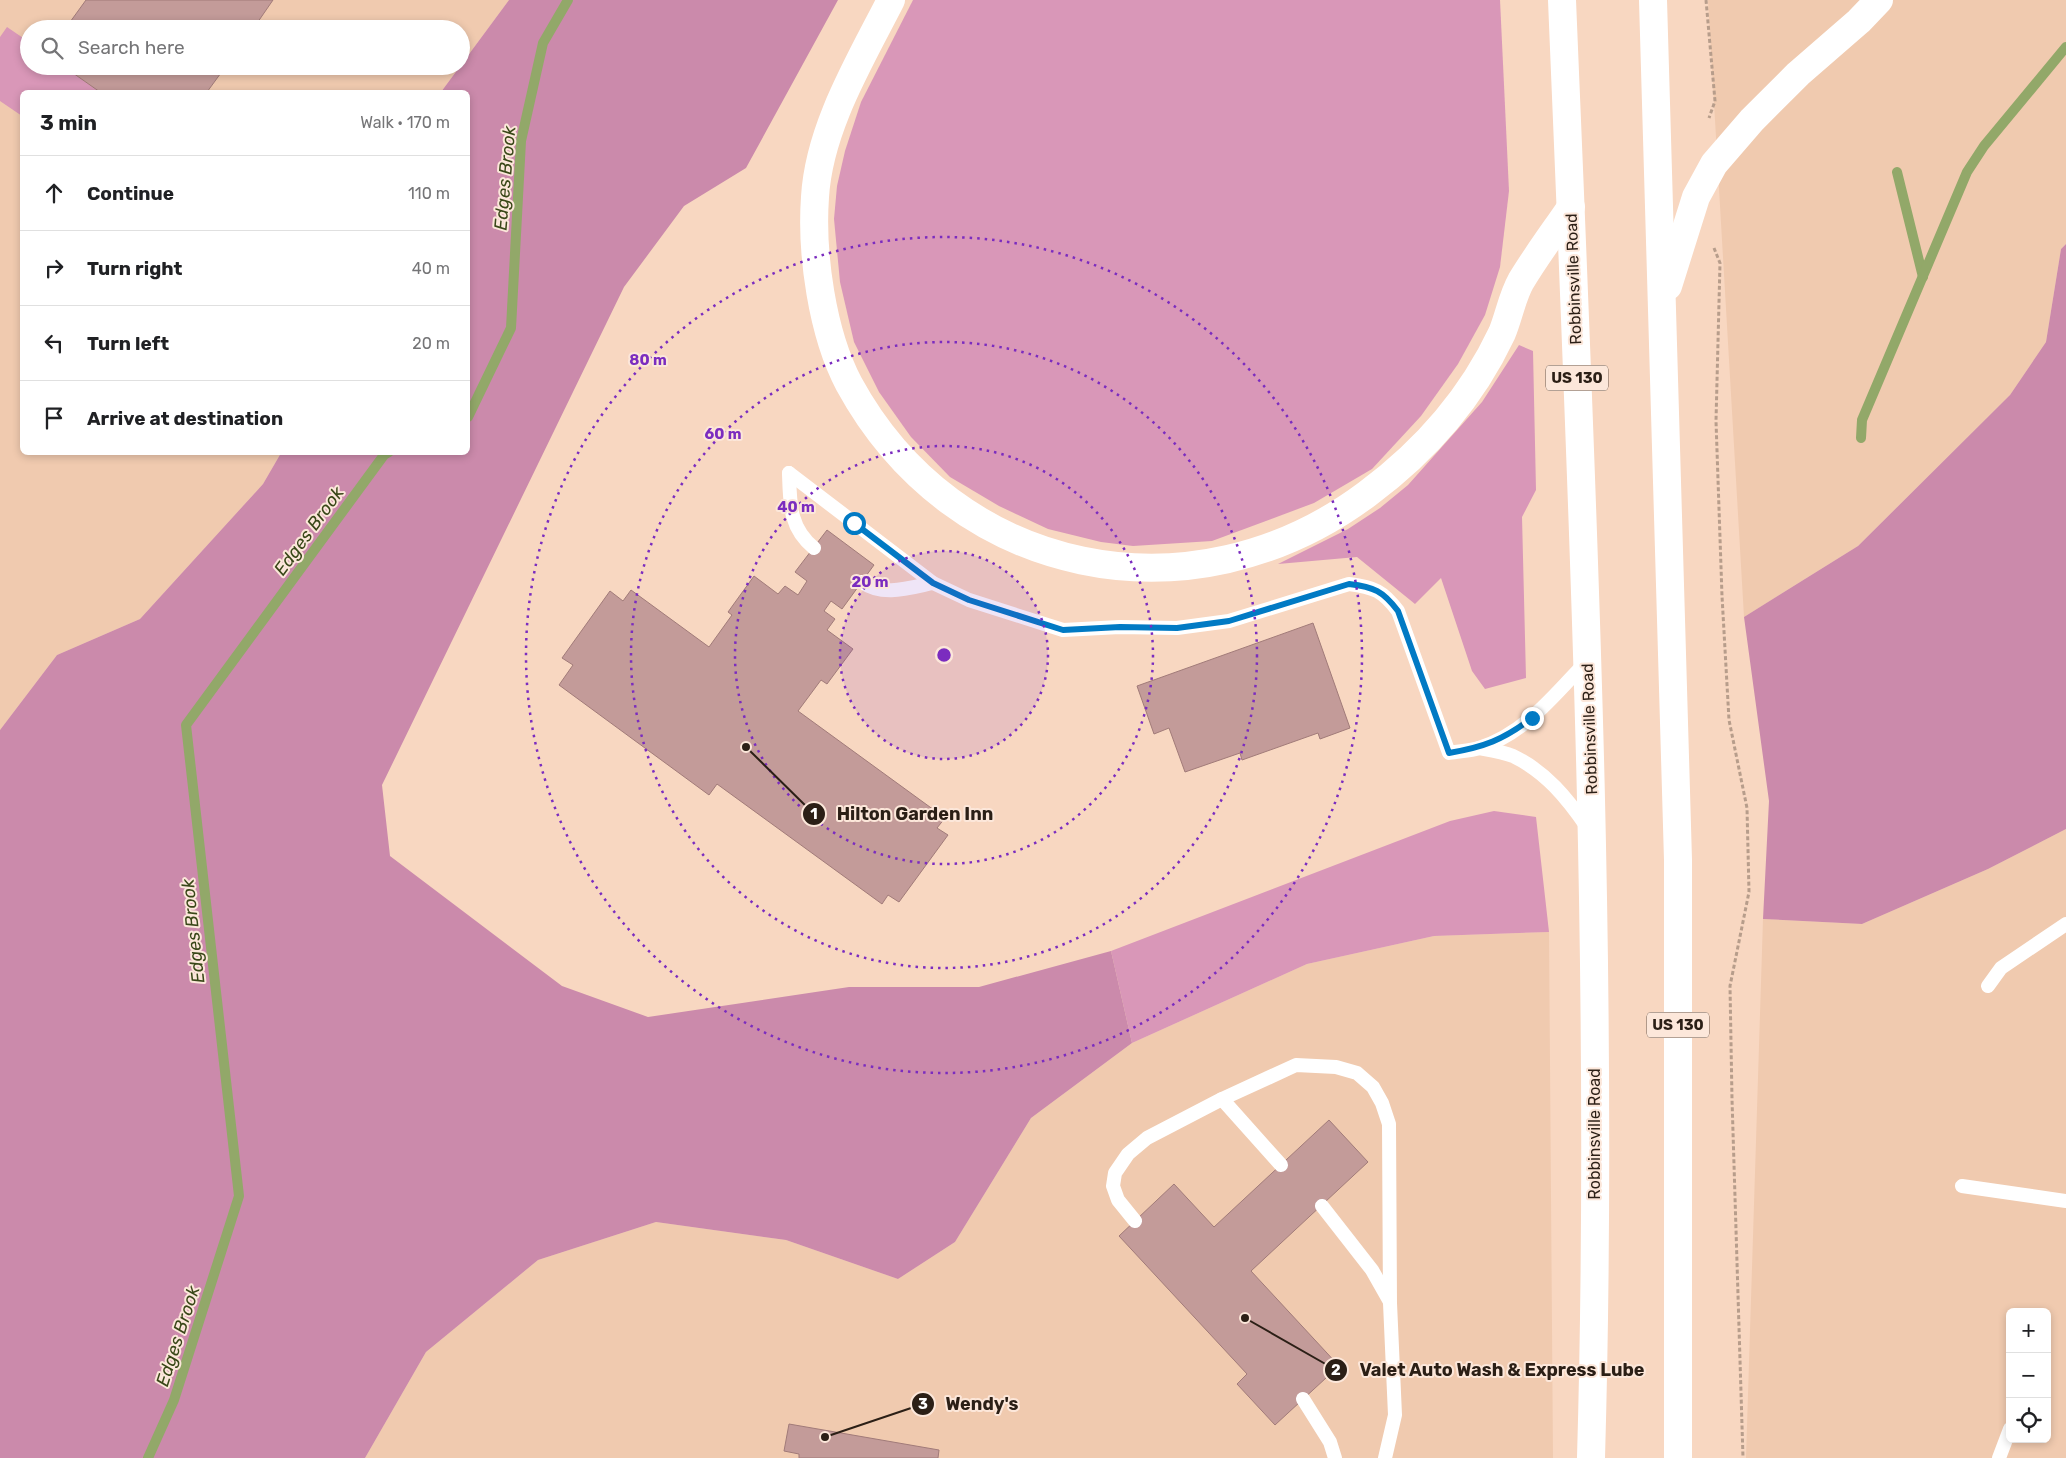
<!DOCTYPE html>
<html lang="en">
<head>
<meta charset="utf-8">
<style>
	:root { --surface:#fff; --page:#f2f2f2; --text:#202124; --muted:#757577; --line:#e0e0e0 }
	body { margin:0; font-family:Rubik,sans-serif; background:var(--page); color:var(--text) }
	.controls { position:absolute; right:15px; bottom:15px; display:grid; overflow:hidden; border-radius:8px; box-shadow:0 2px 8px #0003 }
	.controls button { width:45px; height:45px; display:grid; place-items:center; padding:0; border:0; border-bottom:1px solid var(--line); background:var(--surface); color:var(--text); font:25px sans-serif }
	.stop { position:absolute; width:15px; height:15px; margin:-11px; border:4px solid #017ac4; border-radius:50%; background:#fff }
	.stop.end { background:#017ac4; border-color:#fff; box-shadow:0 1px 5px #0008 }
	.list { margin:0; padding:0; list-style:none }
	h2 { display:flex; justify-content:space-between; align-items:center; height:65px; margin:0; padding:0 20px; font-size:21px }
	h2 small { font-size:16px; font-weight:400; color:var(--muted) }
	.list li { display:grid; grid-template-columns:32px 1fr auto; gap:15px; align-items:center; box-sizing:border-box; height:75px; padding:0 20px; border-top:1px solid var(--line) }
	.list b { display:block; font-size:19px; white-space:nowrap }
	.list em { font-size:16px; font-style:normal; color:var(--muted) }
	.icon { flex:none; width:28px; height:28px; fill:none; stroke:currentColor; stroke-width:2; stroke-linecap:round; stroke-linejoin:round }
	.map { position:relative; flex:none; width:2066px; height:1458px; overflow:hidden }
	.search { position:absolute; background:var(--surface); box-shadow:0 2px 8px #0003; left:20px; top:20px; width:450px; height:55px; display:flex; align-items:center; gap:12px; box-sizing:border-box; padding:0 18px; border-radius:28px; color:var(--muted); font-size:19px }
	.panel { position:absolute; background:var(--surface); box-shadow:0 2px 8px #0003; left:20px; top:90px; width:450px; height:365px; border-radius:8px }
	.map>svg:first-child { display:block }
	.built { fill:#f0caaf; fill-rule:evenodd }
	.green { fill:#d997b8 }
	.forest { fill:#cb8aab }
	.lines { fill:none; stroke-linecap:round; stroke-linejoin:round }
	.stream { stroke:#92a869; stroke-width:10 }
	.building { fill:#c39b99; stroke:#a17b79 }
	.path { stroke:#b79d8b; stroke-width:3; stroke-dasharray:4 2.5; stroke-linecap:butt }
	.lane { stroke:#fff; stroke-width:14 }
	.highway { stroke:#fff; stroke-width:28 }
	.route { stroke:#017ac4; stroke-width:6 }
	.ring { fill:none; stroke:#7b2cbf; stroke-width:2.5; stroke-dasharray:2.5 5 }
	.labels { text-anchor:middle; stroke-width:4; stroke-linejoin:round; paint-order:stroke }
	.shield { fill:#fce7da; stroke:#6a5b51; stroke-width:1 }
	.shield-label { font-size:15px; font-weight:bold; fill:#2b1f16 }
	.street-label { font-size:16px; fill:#2b1f16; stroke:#fce7da }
	.water-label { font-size:18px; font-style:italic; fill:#394718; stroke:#fce7da }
	.centre { fill:#7b2cbf; stroke:#fce7da; stroke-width:2.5 }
	.ring-label { font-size:15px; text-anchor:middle; font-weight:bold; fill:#7b2cbf; stroke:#fce7da; stroke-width:4; stroke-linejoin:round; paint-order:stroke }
	.leader { fill:none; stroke:#2b1f16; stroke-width:2 }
	.callout-dot { fill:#2b1f16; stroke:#fce7da; stroke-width:2 }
	.mark-label { font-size:15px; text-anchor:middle; font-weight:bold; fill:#fff }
	.callout-label { font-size:18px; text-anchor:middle; font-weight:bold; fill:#2b1f16; stroke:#fce7da; stroke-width:4; stroke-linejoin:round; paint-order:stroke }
</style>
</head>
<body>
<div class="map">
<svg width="2066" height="1458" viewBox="0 0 2066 1458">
	<rect width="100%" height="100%" fill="#f8d7c1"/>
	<g class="built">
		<polygon points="0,0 509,0 461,65 461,29 29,29 29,66 460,66 441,92 22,92 22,452 281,453 263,484 140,619 57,655 0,730"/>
		<polygon points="1708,0 2066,0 2066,244 2061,249 2046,342 2010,395 1858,546 1744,617"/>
		<path d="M2066 829V1458H1746L1763 919 1862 924 1988 869ZM2010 1312H2047V1439H2010Z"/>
		<polygon points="1549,932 1553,1458 365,1458 426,1352 538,1260 656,1222 786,1240 898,1279 955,1242 1031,1118 1132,1043 1307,964 1434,936"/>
	</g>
	<g class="green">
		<polygon points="913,0 1500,0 1509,191 1500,267 1485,315 1458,364 1421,416 1372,469 1314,503 1212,541 1133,546 1101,542 1048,529 999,506 950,477 911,437 879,392 854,342 840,282 834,219 837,186 845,151 861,102"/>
		<polygon points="7,27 29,42 29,66 63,66 100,92 22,92 22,116 0,101 0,37"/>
		<polygon points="1519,345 1533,351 1536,490 1522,517 1526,678 1485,689 1472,671 1441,578 1415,604 1357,557 1278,564 1348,529 1380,508 1408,485 1482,402"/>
		<polygon points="1494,811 1536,817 1549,932 1434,936 1307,964 1132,1043 1111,951 1450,821"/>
	</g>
	<g class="forest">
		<polygon points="509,0 838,0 746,168 684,206 624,287 382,785 390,856 562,986 648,1017 849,987 979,987 1111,951 1132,1043 1031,1118 955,1242 898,1279 786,1240 656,1222 538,1260 426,1352 365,1458 0,1458 0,730 57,655 140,619 263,484 281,453 468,452 468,92 441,92"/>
		<polygon points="2066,244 2066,829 1988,869 1862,924 1763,919 1769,801 1744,617 1858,546 2010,395 2046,342 2061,249"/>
	</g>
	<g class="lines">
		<g class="stream">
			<polyline points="1897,172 1923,277"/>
			<polyline points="468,417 511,328 521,141 543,43 568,0"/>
			<polyline points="1861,438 1862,420 1967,172 1984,146 2066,47"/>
			<polyline points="148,1458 174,1400 239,1196 186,725 384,455 389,452"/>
		</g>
	</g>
	<g class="building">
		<polygon points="86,0 273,0 253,29 65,29"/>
		<polygon points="63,66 226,66 207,92 100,92"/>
		<polygon points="827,530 874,565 842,609 831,601 824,611 835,619 827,630 853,649 827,684 821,680 798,711 945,818 937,828 948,835 899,902 888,895 882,904 717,784 709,795 559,685 573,665 562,658 610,591 623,601 631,590 709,647 732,615 728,612 754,576 778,594 785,586 798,595 807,581 795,572"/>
		<polygon points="1313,623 1350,728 1320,739 1318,733 1242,760 1240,753 1185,772 1169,728 1154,734 1137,686"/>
		<polygon points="1329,1120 1368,1162 1251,1271 1339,1366 1275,1425 1237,1384 1247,1374 1119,1236 1174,1184 1214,1227"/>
		<polygon points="789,1424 939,1450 938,1458 799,1458 799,1454 784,1451"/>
	</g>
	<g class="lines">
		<g class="path">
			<polyline points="1706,0 1715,101 1709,118"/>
			<polyline points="1714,248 1720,263 1716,421 1722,596 1729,720 1747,808 1749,892 1730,986 1732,1099 1743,1458"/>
		</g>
		<g class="lane">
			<path d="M789 473 933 583 969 600 1063 630 1120 627 1177 628 1229 621 1349 584C1374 587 1383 591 1398 611L1449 753C1459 751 1470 751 1479 748 1525 734 1555 694 1587 661"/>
			<path d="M789 473C790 503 789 528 814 548"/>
			<path d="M862 582C883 597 909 588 933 583"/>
			<path d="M1479 748C1490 750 1503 752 1513 756 1546 772 1567 798 1587 827"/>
			<polyline points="1988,986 2001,968 2066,924"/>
			<polyline points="1222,1099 1281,1165"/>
			<polyline points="1962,1186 2066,1201"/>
			<polyline points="1322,1206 1372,1270 1389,1300"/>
			<polyline points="1135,1221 1118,1200 1113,1186 1115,1173 1128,1154 1147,1138 1222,1099 1296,1065 1336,1067 1357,1073 1373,1087 1382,1103 1389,1124 1390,1303 1395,1415 1385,1458"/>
			<polyline points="1303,1399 1330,1442 1335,1458"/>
			<polyline points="1999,1458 2010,1429"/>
		</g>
		<g class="highway">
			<path d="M891 0C860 61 819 128 815 197 811 254 822 333 849 384 954 577 1192 625 1367 494 1425 451 1471 399 1502 333 1509 316 1512 297 1521 281 1536 256 1554 232 1571 207"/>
			<path d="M1562 0C1582 486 1605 972 1591 1458"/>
			<polyline points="1653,0 1678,860 1678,1458"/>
			<polyline points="1668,286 1696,197 1714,164 1752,120 1798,74 1859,21 1879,0"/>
		</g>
	</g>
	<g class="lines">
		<path class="route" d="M854 523 933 583 969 600 1063 630 1120 627 1177 628 1229 621 1349 584C1374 587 1383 591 1398 611L1449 753C1484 747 1503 740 1532 718"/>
	</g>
	<circle cx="944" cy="655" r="104" fill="#7b2cbf" fill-opacity=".12"/>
	<g class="ring">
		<circle cx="944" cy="655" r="104"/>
		<circle cx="944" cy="655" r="209"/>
		<circle cx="944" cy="655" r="313"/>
		<circle cx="944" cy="655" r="418"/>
	</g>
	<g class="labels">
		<g class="shield">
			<rect x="1546" y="365.5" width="62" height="25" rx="4"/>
			<rect x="1647" y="1012.5" width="62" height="25" rx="4"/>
		</g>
		<g class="shield-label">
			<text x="1577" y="383">US 130</text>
			<text x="1678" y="1030">US 130</text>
		</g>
		<g class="street-label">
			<text transform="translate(1573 279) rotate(-92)" y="6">Robbinsville Road</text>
			<text transform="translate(1589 729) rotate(-92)" y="6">Robbinsville Road</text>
			<text transform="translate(1594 1134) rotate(-90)" y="6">Robbinsville Road</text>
		</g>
		<g class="water-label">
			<text transform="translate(505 178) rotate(-85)" y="6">Edges Brook</text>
			<text transform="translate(309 531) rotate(-54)" y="6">Edges Brook</text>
			<text transform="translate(193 931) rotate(-96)" y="6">Edges Brook</text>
			<text transform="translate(178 1336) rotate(-72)" y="6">Edges Brook</text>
		</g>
	</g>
	<circle cx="944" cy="655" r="8" class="centre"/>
	<g class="ring-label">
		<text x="648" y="365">80 m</text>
		<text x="723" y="439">60 m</text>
		<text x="796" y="512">40 m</text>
		<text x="870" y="587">20 m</text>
	</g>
	<path class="leader" d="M746 747L814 814M1245 1318L1336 1370M825 1437L923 1404"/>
	<g class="callout-dot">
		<circle cx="746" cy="747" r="5"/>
		<circle cx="1245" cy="1318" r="5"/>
		<circle cx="825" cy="1437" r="5"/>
		<circle cx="814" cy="814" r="12"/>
		<circle cx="1336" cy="1370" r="12"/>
		<circle cx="923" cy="1404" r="12"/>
	</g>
	<g class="mark-label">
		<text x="814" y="819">1</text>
		<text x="1336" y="1375">2</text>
		<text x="923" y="1409">3</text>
	</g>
	<g class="callout-label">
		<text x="915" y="820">Hilton Garden Inn</text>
		<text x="1502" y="1376">Valet Auto Wash &amp; Express Lube</text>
		<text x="982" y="1410">Wendy's</text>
	</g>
</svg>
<div class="controls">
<button>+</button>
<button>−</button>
<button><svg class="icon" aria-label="locate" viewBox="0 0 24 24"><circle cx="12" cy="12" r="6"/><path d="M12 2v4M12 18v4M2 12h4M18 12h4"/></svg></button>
</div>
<div class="stop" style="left:854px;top:523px"></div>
<div class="stop end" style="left:1532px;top:718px"></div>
<div class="search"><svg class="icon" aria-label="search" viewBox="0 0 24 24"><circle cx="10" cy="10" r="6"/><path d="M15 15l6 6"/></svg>Search here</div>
<section class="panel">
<h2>3 min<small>Walk · 170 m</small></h2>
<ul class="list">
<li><svg class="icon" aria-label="ahead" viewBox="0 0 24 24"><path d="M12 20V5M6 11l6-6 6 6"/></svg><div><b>Continue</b></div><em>110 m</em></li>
<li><svg class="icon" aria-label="right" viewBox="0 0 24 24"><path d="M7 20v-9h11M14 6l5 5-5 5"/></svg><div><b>Turn right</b></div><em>40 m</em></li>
<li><svg class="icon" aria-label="left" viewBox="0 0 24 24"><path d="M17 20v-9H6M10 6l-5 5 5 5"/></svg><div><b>Turn left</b></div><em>20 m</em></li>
<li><svg class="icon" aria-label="arrive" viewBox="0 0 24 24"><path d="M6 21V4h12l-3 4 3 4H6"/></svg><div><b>Arrive at destination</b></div></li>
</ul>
</section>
</div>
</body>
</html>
